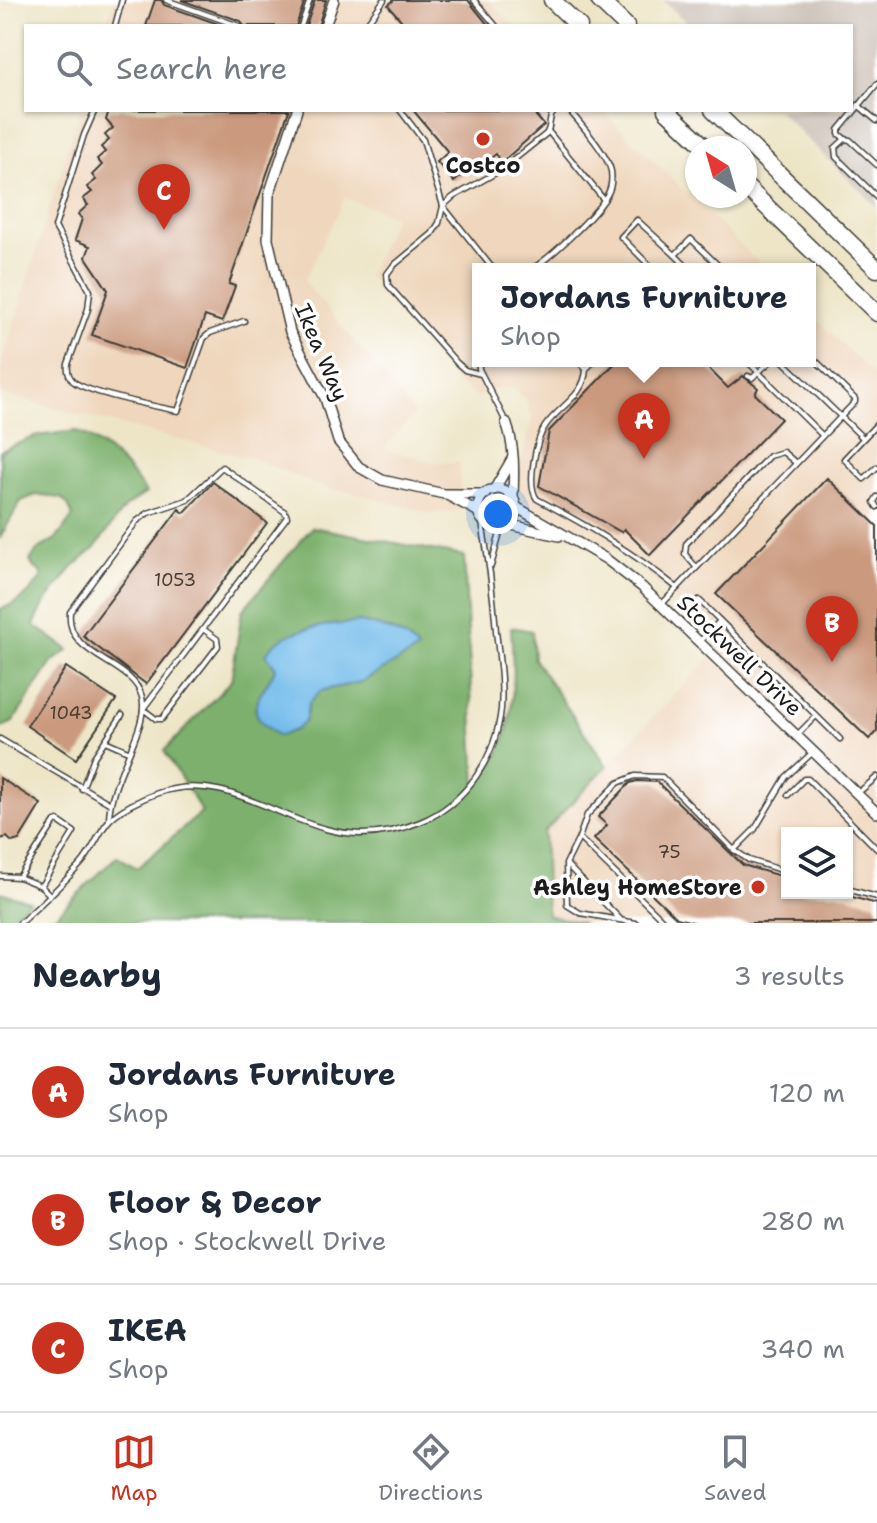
<!DOCTYPE html>
<html lang="en">
<head>
<meta charset="utf-8">
<style>
	:root { --surface:#fff; --page:#f2f2f3; --text:#1f2937; --muted:#747a83; --line:#e0e1e3; --accent:#c8321e }
	body { margin:0; font-family:"Shantell Sans",sans-serif; background:var(--page); color:var(--text) }
	.controls { position:absolute; right:24px; bottom:24px; display:grid; overflow:hidden; border-radius:0px; box-shadow:0 2px 6px #0004 }
	.controls button { width:72px; height:72px; display:grid; place-items:center; padding:0; border:0; border-bottom:2px solid var(--line); background:var(--surface); color:var(--text); font:40px sans-serif }
	.compass { position:absolute; left:685px; top:136px; width:72px; height:72px; border-radius:50%; background:var(--surface); box-shadow:0 2px 6px #0004; rotate:323deg }
	.you { position:absolute; left:498px; top:514px; width:28px; height:28px; margin:-20px; border:6px solid #fff; border-radius:50%; background:#1a73e8; box-shadow:0 0 0 12px #1a73e833 }
	.badge { display:grid; place-items:center; width:52px; height:52px; border-radius:50%; background:var(--accent); color:#fff; font-size:26px; font-weight:700 }
	.pin { position:absolute; translate:-50% -66px; filter:drop-shadow(0 2px 4px #0008) }
	.pin::after { content:''; position:absolute; top:42px; width:28px; height:24px; background:inherit; clip-path:polygon(0 0,100% 0,50% 100%) }
	.popup { position:absolute; left:472px; top:263px; width:344px; height:104px; box-sizing:border-box; display:grid; place-content:center; border-radius:0px; background:var(--surface); filter:drop-shadow(0 2px 6px #0005); font-size:26px; white-space:nowrap; color:var(--muted) }
	.popup b { font-size:30px; color:var(--text) }
	.popup::after { content:''; position:absolute; left:50%; top:100%; margin-left:-16px; border:16px solid transparent; border-top-color:var(--surface) }
	.list { margin:0; padding:0; list-style:none }
	h2 { display:flex; justify-content:space-between; align-items:center; height:104px; margin:0; padding:0 32px; font-size:34px }
	h2 small { font-size:26px; font-weight:400; color:var(--muted) }
	.list li { display:grid; grid-template-columns:52px 1fr auto; gap:24px; align-items:center; box-sizing:border-box; height:128px; padding:0 32px; border-top:2px solid var(--line) }
	.list b { display:block; font-size:30px; white-space:nowrap }
	.list p { margin:0; font-size:26px; white-space:nowrap; color:var(--muted) }
	.list em { font-size:26px; font-style:normal; color:var(--muted) }
	.icon { flex:none; width:44px; height:44px; fill:none; stroke:currentColor; stroke-width:2; stroke-linecap:round; stroke-linejoin:round }
	.map { position:relative; flex:none; width:877px; height:923px; overflow:hidden }
	.search { position:absolute; background:var(--surface); box-shadow:0 2px 6px #0004; left:24px; right:24px; top:24px; height:88px; display:flex; align-items:center; gap:20px; box-sizing:border-box; padding:0 28px; border-radius:0px; color:var(--muted); font-size:30px }
	.sheet { height:488px; background:var(--surface) }
	nav { display:flex; justify-content:space-around; align-items:center; box-sizing:border-box; height:112px; border-top:2px solid var(--line); background:var(--surface); font-size:22px; color:var(--muted) }
	nav a { display:grid; justify-items:center; gap:4px }
	nav .on { color:var(--accent) }
	.map>svg:first-child { display:block }
	.built { fill:#efd6bc; fill-rule:evenodd }
	.industrial { fill:#cdc2b9 }
	.forest { fill:#7bb06c; stroke:#4c6644; stroke-width:2 }
	.water { fill:#72bbeb; stroke:#476c84; stroke-width:2 }
	.building { fill:#cb9a7e }
	.lines { fill:none; stroke-linecap:round; stroke-linejoin:round }
	.service-casing { stroke:#3c3a36; stroke-width:7 }
	.minor-casing { stroke:#3c3a36; stroke-width:12 }
	.motorway-casing { stroke:#3c3a36; stroke-width:19 }
	.service { stroke:#fff; stroke-width:4 }
	.minor { stroke:#fff; stroke-width:9 }
	.motorway { stroke:#fff; stroke-width:16 }
	.poi-dot { fill:#c8321e; stroke:#fff; stroke-width:3 }
	.labels { text-anchor:middle; stroke-width:7; stroke-linejoin:round; paint-order:stroke }
	.number-label { font-size:18px; fill:#483c34 }
	.poi-label { font-size:22px; font-weight:bold; fill:#1c1c1c; stroke:#fff }
	.street-label { font-size:22px; fill:#1c1c1c; stroke:#fff }
</style>
</head>
<body>
<div class="map">
<svg width="877" height="923" viewBox="0 0 877 923">
	<rect width="100%" height="100%" fill="#fff"/>
	<filter id="ink" filterUnits="userSpaceOnUse"><feTurbulence type="fractalNoise" baseFrequency=".0125" numOctaves="2"/><feDisplacementMap in="SourceGraphic" scale="16" xChannelSelector="R" yChannelSelector="G"/><feConvolveMatrix kernelMatrix="1 2 1 2 8 2 1 2 1" color-interpolation-filters="sRGB"/></filter>
	<filter id="wash" filterUnits="userSpaceOnUse"><feTurbulence type="fractalNoise" baseFrequency=".006" numOctaves="4" result="noise"/><feDisplacementMap in="SourceGraphic" scale="32" xChannelSelector="R" yChannelSelector="G"/><feGaussianBlur stdDeviation="1.8" result="paint"/><feColorMatrix in="noise" values="0 0 0 0 0 0 0 0 0 0 0 0 0 0 0 0 0 1.4 0 .05"/><feComposite in="paint" operator="in"/></filter>
	<g filter="url(#wash)">
		<rect width="100%" height="100%" fill="#eee5c7"/>
		<g class="built">
			<polygon points="114,0 488,0 515,26 106,26"/>
			<path d="M80 110H601L765 269H478V361H810V313L877 378V923H583L547 915 544 832 721 646 652 578 626 557 583 529 528 503 521 495 517 476 532 418 526 399 515 390 503 387 489 390 479 398 454 381V374L368 276 395 216 345 198 304 281 415 414 384 449 437 463 459 462 461 511 432 514 347 491 329 489 254 459 0 394V369ZM787 833H847V893H787Z"/>
		</g>
		<polygon class="industrial" points="663,0 877,0 877,207 777,110 851,110 851,26 690,26"/>
		<g class="forest">
			<path d="M76 431C104 443 129 467 146 493L125 507 94 549 73 567 44 604 34 625 69 650 53 661 13 722 3 727 0 725V609C20 603 29 594 42 577L39 570 34 568 30 561 37 550 57 538 73 516 68 505 61 498 36 495 21 501 0 538V451L36 436Z"/>
			<path d="M312 527 464 556 476 786C519 743 514 682 511 627L532 631 534 659 607 766 544 832 547 915 583 923H48L117 856 137 868 202 812 164 751 231 681 242 611Z"/>
			<polygon points="0,892 30,901 6,923 0,923"/>
		</g>
		<path class="water" d="M360 622C379 626 408 633 418 650L361 682 320 691 309 703 305 721 296 730 279 736C239 711 259 700 276 668L266 654C286 625 327 626 360 622Z"/>
		<g id="blocks">
			<g class="building">
				<polygon points="155,0 161,0 164,5 224,26 146,26"/>
				<polygon points="181,0 305,0 296,26 244,26 241,21"/>
				<polygon points="315,0 326,0 318,26 306,26"/>
				<polygon points="394,0 468,0 489,26 406,26 388,5"/>
				<polygon points="109,110 289,110 229,284 235,286 222,322 205,316 187,368 92,335 108,290 86,257 90,246 75,240 82,219 78,214 88,205 83,199 92,192 87,187 96,180 92,175 102,165 97,159 105,152 101,147 109,140 105,135 113,128 106,120"/>
				<polygon points="413,110 531,110 544,125 502,162 496,154 471,174 465,173 454,182 437,162 448,152"/>
				<polygon points="617,361 701,361 728,388 743,376 758,388 755,394 781,419 650,555 624,529 621,532 539,486 549,431"/>
				<polygon points="827,478 877,526 877,731 869,739 716,594"/>
				<polygon points="213,482 267,523 146,684 83,636 179,509 184,513"/>
				<polygon points="66,667 116,700 76,759 27,726"/>
				<polygon points="0,778 41,804 19,840 12,842 7,837 0,839"/>
				<polygon points="637,781 657,782 743,865 787,878 787,893 838,893 877,904 877,923 696,923 677,918 594,839 607,825 598,817 630,783"/>
			</g>
		</g>
	</g>
	<g filter="url(#ink)">
		<use href="#blocks" fill-opacity="0" stroke="#3c3a36" stroke-width="2"/>
		<g class="lines">
			<defs>
				<g id="service">
					<polyline points="166,0 239,26"/>
					<polyline points="474,0 496,26"/>
					<polyline points="115,26 122,0"/>
					<polyline points="301,26 310,0"/>
					<polyline points="365,26 384,0"/>
					<polyline points="858,105 877,121"/>
					<path d="M95 110 84 135 55 227 90 291 88 309 68 364C67 371 68 376 73 381 85 392 158 407 178 411L204 338 210 333 244 321"/>
					<polyline points="400,110 423,140 443,206 493,269"/>
					<polyline points="548,131 604,200"/>
					<polyline points="845,139 839,134 839,130 877,84"/>
					<polyline points="877,165 850,140 845,139 835,148 836,157 877,197"/>
					<polyline points="675,255 689,269"/>
					<path d="M532 269C550 258 597 214 607 195 611 189 612 179 611 171 607 153 581 125 569 110"/>
					<polyline points="653,269 621,237 637,220 675,255 691,239 722,269"/>
					<polyline points="478,344 479,369 505,420"/>
					<polyline points="578,361 586,369 594,361"/>
					<polyline points="747,361 822,435"/>
					<polyline points="783,361 863,438"/>
					<path d="M586 369C585 395 561 405 546 425 536 439 526 485 537 499 586 525 633 552 676 587"/>
					<path d="M481 374 465 370 457 363 388 285 387 274 393 266 432 234 439 223 443 206 453 197 501 170 546 134C552 126 547 117 556 110"/>
					<polyline points="748,376 752,378 771,361"/>
					<polyline points="877,424 844,459 864,479 877,467"/>
					<polyline points="877,497 874,502 877,507"/>
					<polyline points="491,566 502,526"/>
					<polyline points="696,567 685,554 686,544 769,456 783,452 796,463"/>
					<polyline points="699,600 840,739"/>
					<polyline points="662,604 855,402 855,399 810,355"/>
					<polyline points="700,641 720,621"/>
					<polyline points="798,734 816,716"/>
					<polyline points="0,739 109,803"/>
					<polyline points="105,741 128,751"/>
					<polyline points="82,789 94,757 122,715"/>
					<polyline points="859,792 877,777"/>
					<polyline points="788,795 804,779 808,779 877,849"/>
					<path d="M109 820C109 779 150 727 142 697 132 660 65 658 70 612L137 521 148 513 187 500 222 467 285 512 287 517 143 709 156 719H162L218 646 217 639 203 629"/>
					<polyline points="579,838 566,864 567,905 580,913 636,923"/>
					<polyline points="567,865 620,919"/>
					<polyline points="787,872 749,860 734,850 755,829 786,777 812,753"/>
					<polyline points="0,876 19,877 55,822 58,821 74,832 41,886 50,895"/>
					<polyline points="19,877 41,886"/>
					<polyline points="847,889 877,897"/>
					<path d="M20 923C41 904 62 885 81 864 92 852 97 836 107 823 117 810 143 798 158 793 220 772 269 814 326 829 358 838 390 834 420 822 466 804 496 757 501 709 503 683 499 657 496 631 493 592 488 555 481 517"/>
					<polyline points="666,923 579,838 587,815 618,783 635,776 662,777 734,850"/>
				</g>
				<g id="minor">
					<polyline points="325,26 334,0"/>
					<polyline points="297,110 269,195 268,239 290,332 325,398 338,441 359,467 382,480 444,494 485,494"/>
					<path d="M506 422C515 446 514 472 513 497"/>
					<circle cx="497" cy="508" r="19"/>
					<polyline points="494,490 512,459"/>
					<polyline points="447,495 479,512"/>
					<polyline points="516,507 606,559 642,587 877,813"/>
					<polyline points="507,524 559,536"/>
				</g>
				<g id="motorway">
					<polyline points="552,0 579,26"/>
					<polyline points="599,0 626,26"/>
					<polyline points="666,110 706,148"/>
					<polyline points="713,110 877,269"/>
					<polyline points="745,186 877,313"/>
				</g>
			</defs>
			<use href="#service" class="service-casing"/>
			<use href="#minor" class="minor-casing"/>
			<use href="#motorway" class="motorway-casing"/>
			<use href="#service" class="service"/>
			<use href="#minor" class="minor"/>
			<use href="#motorway" class="motorway"/>
		</g>
	</g>
	<g class="poi-dot">
		<circle cx="483" cy="139" r="8"/>
		<circle cx="758" cy="887" r="8"/>
	</g>
	<g class="labels">
		<g class="number-label">
			<text x="175" y="586">1053</text>
			<text x="71" y="719">1043</text>
			<text x="669" y="858">75</text>
		</g>
		<g class="poi-label">
			<text x="483" y="173">Costco</text>
			<text x="742" y="895" text-anchor="end">Ashley HomeStore</text>
		</g>
		<g class="street-label">
			<text transform="translate(322 352) rotate(67)" y="8">Ikea Way</text>
			<text transform="translate(740 655) rotate(44)" y="8">Stockwell Drive</text>
		</g>
	</g>
</svg>
<div class="controls">
<button><svg class="icon" aria-label="layers" viewBox="0 0 24 24"><path d="M12 4l9 5-9 5-9-5zM3 14l9 5 9-5"/></svg></button>
</div>
<svg class="compass" viewBox="-18 -18 36 36"><path d="M0-13l5 13h-10z" fill="#e53935"/><path d="M0 13l5-13h-10z" fill="#747a83"/></svg>
<div class="you"></div>
<div class="pin badge" style="left:644px;top:459px">A</div>
<div class="popup"><b>Jordans Furniture</b>Shop</div>
<div class="pin badge" style="left:832px;top:662px">B</div>
<div class="pin badge" style="left:164px;top:230px">C</div>
<div class="search"><svg class="icon" aria-label="search" viewBox="0 0 24 24"><circle cx="10" cy="10" r="6"/><path d="M15 15l6 6"/></svg>Search here</div>
</div>
<section class="sheet">
<h2>Nearby<small>3 results</small></h2>
<ul class="list">
<li><span class="badge">A</span><div><b>Jordans Furniture</b><p>Shop</p></div><em>120 m</em></li>
<li><span class="badge">B</span><div><b>Floor &amp; Decor</b><p>Shop · Stockwell Drive</p></div><em>280 m</em></li>
<li><span class="badge">C</span><div><b>IKEA</b><p>Shop</p></div><em>340 m</em></li>
</ul>
</section>
<nav>
<a class="on"><svg class="icon" aria-label="map" viewBox="0 0 24 24"><path d="M3 6l6-2 6 2 6-2v14l-6 2-6-2-6 2zM9 4v14M15 6v14"/></svg>Map</a>
<a><svg class="icon" aria-label="directions" viewBox="0 0 24 24"><path d="M12 3l9 9-9 9-9-9zM9 14v-3h6M13 9l2 2-2 2"/></svg>Directions</a>
<a><svg class="icon" aria-label="saved" viewBox="0 0 24 24"><path d="M7 4h10v16l-5-4-5 4z"/></svg>Saved</a>
</nav>
</body>
</html>
